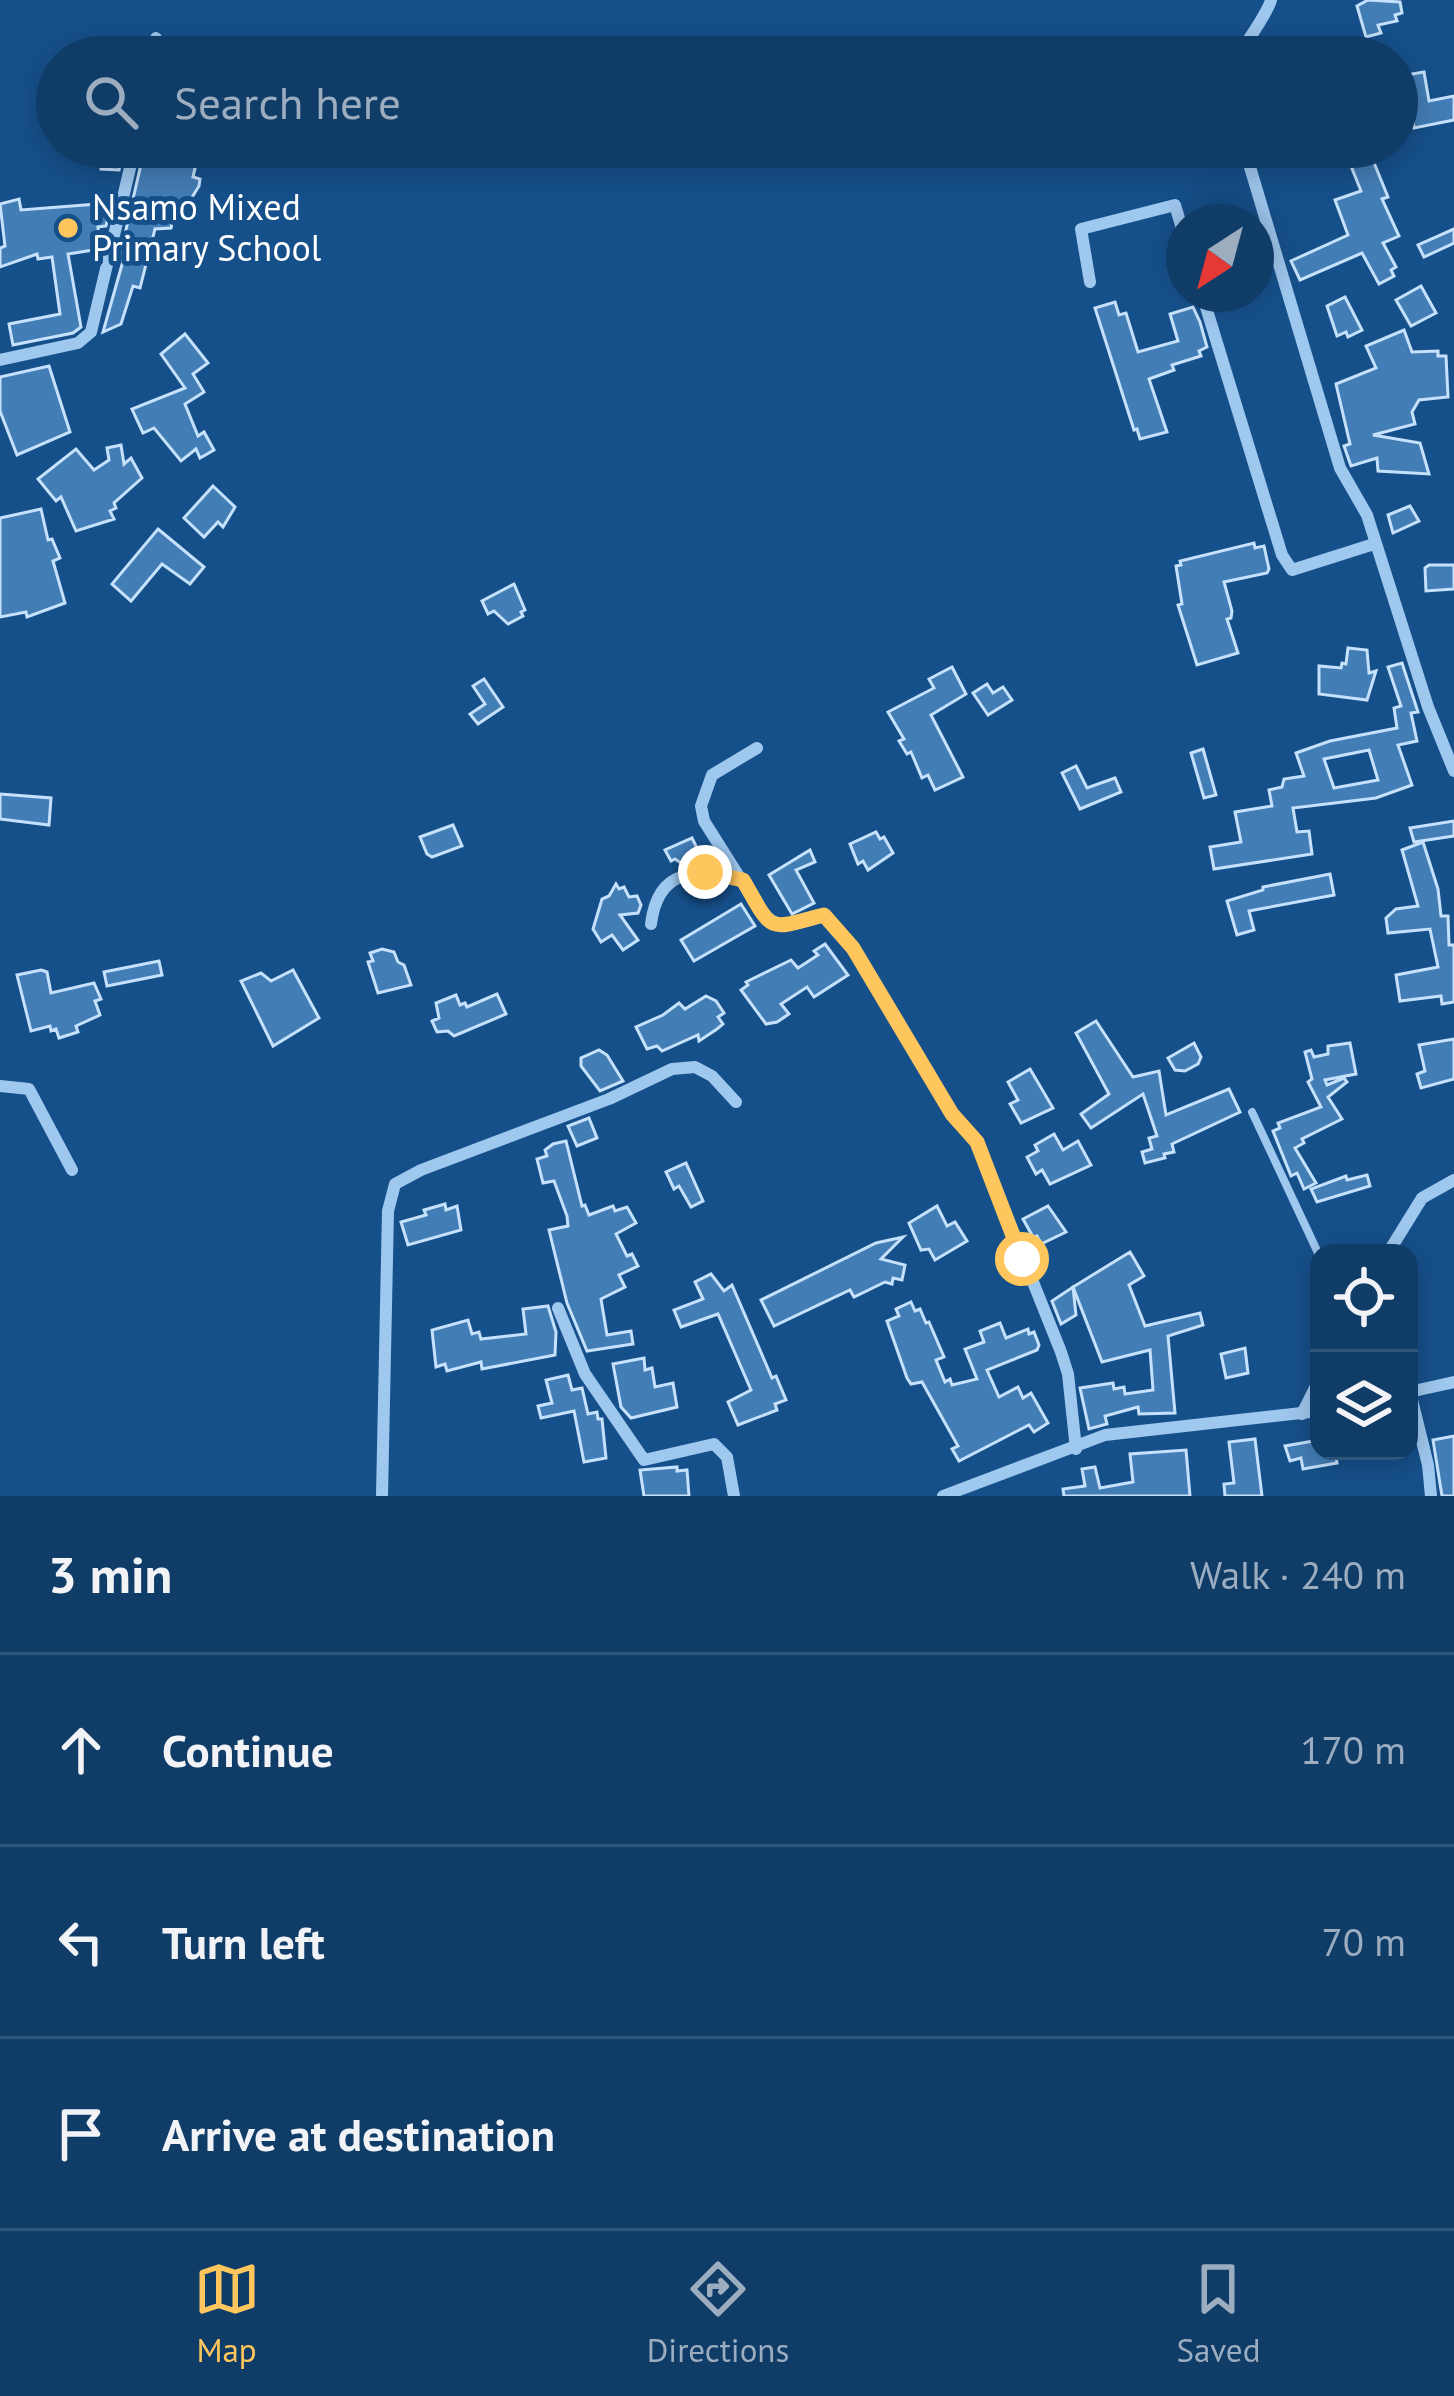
<!DOCTYPE html>
<html lang="en">
<head>
<meta charset="utf-8">
<style>
	:root { --surface:#103c68; --page:#19436e; --text:#f1f3f6; --muted:#9cadc0; --line:#30567c; --accent:#ffc65d }
	body { margin:0; font-family:"PT Sans",sans-serif; background:var(--page); color:var(--text) }
	.controls { position:absolute; right:36px; bottom:36px; display:grid; overflow:hidden; border-radius:24px; box-shadow:0 6px 30px #0003 }
	.controls button { width:108px; height:108px; display:grid; place-items:center; padding:0; border:0; border-bottom:3px solid var(--line); background:var(--surface); color:var(--text); font:60px sans-serif }
	.compass { position:absolute; left:1166px; top:204px; width:108px; height:108px; border-radius:50%; background:var(--surface); box-shadow:0 6px 30px #0003; rotate:216deg }
	.stop { position:absolute; width:36px; height:36px; margin:-27px; border:9px solid #ffc65d; border-radius:50%; background:#fff }
	.stop.end { background:#ffc65d; border-color:#fff; box-shadow:0 3px 12px #0008 }
	.list { margin:0; padding:0; list-style:none }
	h2 { display:flex; justify-content:space-between; align-items:center; height:156px; margin:0; padding:0 48px; font-size:51px }
	h2 small { font-size:39px; font-weight:400; color:var(--muted) }
	.list li { display:grid; grid-template-columns:78px 1fr auto; gap:36px; align-items:center; box-sizing:border-box; height:192px; padding:0 48px; border-top:3px solid var(--line) }
	.list b { display:block; font-size:45px; white-space:nowrap }
	.list em { font-size:39px; font-style:normal; color:var(--muted) }
	.icon { flex:none; width:66px; height:66px; fill:none; stroke:currentColor; stroke-width:2; stroke-linecap:round; stroke-linejoin:round }
	.map { position:relative; flex:none; width:1454px; height:1496px; overflow:hidden }
	.search { position:absolute; background:var(--surface); box-shadow:0 6px 30px #0003; left:36px; right:36px; top:36px; height:132px; display:flex; align-items:center; gap:30px; box-sizing:border-box; padding:0 42px; border-radius:66px; color:var(--muted); font-size:45px }
	.sheet { height:732px; background:var(--surface) }
	nav { display:flex; justify-content:space-around; align-items:center; box-sizing:border-box; height:168px; border-top:3px solid var(--line); background:var(--surface); font-size:33px; color:var(--muted) }
	nav a { display:grid; justify-items:center; gap:6px }
	nav .on { color:var(--accent) }
	.map>svg:first-child { display:block }
	.building { fill:#437db6; stroke:#c5e1fb; stroke-width:3; fill-rule:evenodd }
	.lines { fill:none; stroke-linecap:round; stroke-linejoin:round }
	.lane { stroke:#9fc8ef; stroke-width:8 }
	.street { stroke:#9fc8ef; stroke-width:12 }
	.route { stroke:#ffc65d; stroke-width:15 }
	.poi-dot { fill:#ffc65d; stroke:#16508b; stroke-width:4.5 }
	.labels { text-anchor:middle; stroke-width:10; stroke-linejoin:round; paint-order:stroke }
	.poi-label { font-size:36px; fill:#fff; stroke:#16508b; text-anchor:start }
</style>
</head>
<body>
<div class="map">
<svg width="1454" height="1496" viewBox="0 0 1454 1496">
	<rect width="100%" height="100%" fill="#16508b"/>
	<g class="building">
		<polygon points="1368,0 1400,2 1402,13 1395,15 1397,21 1378,25 1381,33 1366,37 1357,6"/>
		<polygon points="1424,72 1429,101 1454,96 1454,120 1414,128 1406,75"/>
		<polygon points="101,147 124,147 119,170 101,169"/>
		<polygon points="145,147 200,147 193,177 200,179 199,186 178,220 173,219 171,228 155,229 140,288 133,286 121,324 103,332 123,261 119,260"/>
		<polygon points="1368,148 1388,197 1382,199 1399,236 1383,243 1396,267 1391,270 1394,276 1379,284 1362,253 1300,280 1291,261 1348,235 1335,200 1361,191 1347,156"/>
		<polygon points="19,199 21,210 111,203 106,226 98,227 100,249 68,254 81,327 73,333 13,345 9,324 60,314 52,257 38,259 37,254 0,267 0,248 5,246 0,204"/>
		<polygon points="1454,229 1454,243 1424,257 1418,245"/>
		<polygon points="1421,286 1436,313 1411,326 1396,300"/>
		<polygon points="1345,297 1362,330 1348,337 1346,332 1337,336 1327,306"/>
		<polygon points="1115,302 1119,315 1126,313 1138,352 1178,341 1170,314 1193,307 1200,322 1207,347 1199,351 1201,356 1172,365 1174,370 1149,379 1167,432 1140,439 1137,429 1134,430 1095,308"/>
		<polygon points="1404,330 1412,352 1438,351 1438,356 1446,356 1448,397 1419,400 1412,412 1415,424 1373,435 1420,443 1429,474 1378,471 1377,458 1351,466 1344,446 1350,444 1336,384 1376,368 1366,346"/>
		<polygon points="185,334 208,363 193,374 204,392 185,404 198,436 204,432 214,450 200,458 196,449 181,461 154,428 143,433 132,409 185,388 161,354"/>
		<polygon points="49,366 70,432 17,455 0,411 0,377"/>
		<polygon points="121,445 124,464 131,458 142,478 114,503 116,508 110,511 114,519 76,531 61,497 56,501 38,479 76,449 94,470 109,460 107,448"/>
		<polygon points="213,486 235,507 223,527 218,522 204,537 184,518"/>
		<polygon points="1410,506 1419,521 1393,533 1388,515"/>
		<polygon points="41,509 48,540 52,539 60,558 53,561 65,603 27,617 26,612 0,617 0,518"/>
		<polygon points="158,529 204,567 190,584 162,564 131,601 112,584"/>
		<polygon points="1254,543 1255,548 1264,546 1269,569 1267,573 1224,582 1232,611 1231,618 1227,619 1238,653 1197,665 1178,605 1182,604 1176,566 1181,565 1180,561"/>
		<polygon points="1429,565 1454,565 1454,589 1426,591 1425,568"/>
		<polygon points="514,584 525,610 521,612 523,616 508,624 494,611 488,614 482,601"/>
		<polygon points="1348,648 1367,650 1369,673 1376,671 1367,700 1319,694 1319,666 1341,668 1342,663 1346,664"/>
		<path d="M1402 663 1418 712 1411 713 1417 741 1398 745 1412 785 1376 798 1293 808 1297 832 1309 831 1312 854 1214 869 1210 847 1241 842 1235 812 1272 806 1269 790 1282 787 1284 779 1304 776 1296 753 1330 741 1397 728 1394 708 1401 706 1388 667ZM1369 750 1378 780 1334 788 1324 759Z"/>
		<polygon points="952,667 966,694 931,715 963,777 935,790 928,775 922,778 911,752 907,754 899,741 904,739 888,712 934,688 929,679"/>
		<polygon points="484,679 503,707 478,724 470,714 485,704 473,686"/>
		<polygon points="987,684 993,693 1003,687 1012,700 988,715 973,693"/>
		<polygon points="1203,749 1216,795 1204,798 1191,753"/>
		<polygon points="1076,766 1087,788 1115,778 1121,792 1080,809 1062,773"/>
		<polygon points="0,794 51,798 49,825 0,819"/>
		<polygon points="1454,821 1454,836 1414,842 1410,828"/>
		<polygon points="453,825 462,846 432,857 427,854 420,837"/>
		<polygon points="876,832 880,839 884,837 893,853 868,870 863,861 858,864 850,844"/>
		<polygon points="692,838 697,848 692,851 694,856 681,863 675,859 671,861 665,850"/>
		<polygon points="1423,842 1438,889 1441,916 1448,916 1449,945 1454,945 1454,1002 1442,1004 1441,996 1400,1001 1396,975 1438,967 1430,929 1388,933 1386,918 1396,909 1418,906 1402,850"/>
		<polygon points="810,850 815,862 796,870 814,903 792,914 769,875"/>
		<polygon points="1330,874 1334,895 1249,911 1254,930 1237,935 1227,901 1263,890 1263,887"/>
		<polygon points="616,884 619,889 624,887 629,897 637,896 641,905 638,913 620,915 638,940 623,950 612,935 601,942 593,929 602,899 609,896"/>
		<polygon points="741,904 755,926 694,961 681,940"/>
		<polygon points="825,944 848,975 814,997 807,987 781,1004 789,1014 777,1022 766,1024 741,990 748,985 746,982 791,960 798,968 818,955 814,951"/>
		<polygon points="382,949 394,952 398,962 404,965 411,985 378,993 368,962 373,961 370,953"/>
		<polygon points="159,961 162,975 107,986 104,972"/>
		<polygon points="41,970 47,972 51,993 94,983 101,999 95,1001 100,1015 76,1026 78,1032 59,1038 56,1029 51,1031 50,1026 31,1031 17,975"/>
		<polygon points="293,970 319,1018 273,1046 241,981 261,973 271,981"/>
		<polygon points="497,994 506,1014 454,1036 448,1031 437,1032 432,1021 439,1018 436,1003 456,995 460,1005 465,1003 467,1007"/>
		<polygon points="706,996 716,1001 724,1013 718,1017 723,1024 717,1029 699,1041 698,1035 662,1051 657,1046 647,1049 636,1027 663,1015 679,1003 685,1009"/>
		<polygon points="1096,1021 1133,1077 1159,1071 1166,1115 1229,1089 1240,1112 1172,1144 1174,1152 1164,1154 1165,1158 1145,1163 1142,1152 1152,1149 1149,1138 1157,1136 1143,1094 1091,1128 1081,1114 1109,1094 1076,1033"/>
		<polygon points="1454,1039 1454,1079 1421,1088 1417,1074 1425,1071 1419,1045"/>
		<polygon points="1194,1043 1201,1057 1198,1064 1185,1071 1175,1070 1168,1058"/>
		<polygon points="1350,1043 1356,1074 1325,1080 1327,1085 1344,1078 1347,1082 1328,1097 1342,1119 1302,1139 1304,1143 1295,1148 1316,1183 1304,1189 1297,1173 1291,1176 1273,1131 1280,1128 1278,1123 1321,1107 1308,1082 1312,1079 1305,1052 1311,1050 1314,1057 1328,1054 1328,1046"/>
		<polygon points="599,1050 607,1055 623,1081 600,1091 581,1066 581,1058"/>
		<polygon points="1030,1069 1053,1108 1021,1123 1010,1104 1018,1100 1008,1082"/>
		<polygon points="589,1118 597,1138 577,1146 568,1126"/>
		<polygon points="1054,1134 1063,1150 1078,1141 1091,1165 1050,1184 1042,1170 1036,1174 1027,1157 1038,1151 1035,1145"/>
		<polygon points="566,1141 582,1206 585,1205 589,1215 613,1206 615,1211 627,1207 636,1223 616,1234 627,1256 632,1254 638,1266 619,1275 625,1287 601,1299 607,1335 631,1331 633,1344 587,1351 567,1303 549,1230 568,1226 567,1216 554,1181 543,1183 537,1159 547,1156 545,1150 553,1144"/>
		<polygon points="686,1163 703,1201 691,1207 679,1186 674,1189 666,1172"/>
		<polygon points="1367,1175 1370,1186 1317,1202 1311,1189 1346,1176 1347,1180"/>
		<polygon points="445,1204 446,1210 457,1206 461,1230 408,1245 401,1222 426,1215 424,1210"/>
		<polygon points="937,1206 947,1226 955,1222 967,1241 935,1260 929,1249 921,1250 909,1223"/>
		<polygon points="1048,1206 1066,1232 1041,1244 1037,1236 1033,1237 1023,1219"/>
		<polygon points="903,1237 881,1259 905,1265 902,1280 893,1278 892,1284 885,1282 854,1297 850,1290 774,1326 761,1300 876,1243"/>
		<polygon points="1130,1252 1144,1276 1129,1285 1145,1326 1200,1313 1203,1325 1168,1336 1175,1413 1139,1414 1138,1407 1105,1416 1107,1424 1089,1429 1080,1388 1113,1383 1114,1389 1124,1387 1125,1394 1153,1390 1150,1350 1102,1362 1073,1287"/>
		<polygon points="711,1274 724,1291 732,1285 772,1378 776,1376 786,1400 775,1404 777,1410 738,1425 728,1402 751,1390 718,1314 681,1327 674,1310 703,1299 695,1282"/>
		<polygon points="1073,1287 1076,1315 1061,1324 1052,1301"/>
		<polygon points="911,1302 915,1311 920,1309 926,1323 929,1322 944,1357 936,1360 945,1382 950,1379 952,1385 977,1379 965,1349 984,1342 980,1331 1000,1323 1006,1338 1028,1329 1029,1334 1034,1332 1039,1345 1037,1350 987,1370 999,1397 1018,1387 1023,1398 1031,1393 1048,1423 1034,1432 1029,1425 959,1461 952,1449 958,1446 922,1382 911,1384 907,1378 887,1321 899,1316 896,1309"/>
		<polygon points="548,1306 556,1332 555,1355 482,1369 481,1362 447,1371 445,1364 436,1367 432,1330 468,1320 472,1334 479,1332 481,1339 526,1334 523,1309"/>
		<polygon points="1245,1348 1248,1373 1226,1378 1221,1354"/>
		<polygon points="644,1358 645,1370 652,1368 655,1387 673,1383 677,1407 631,1418 621,1407 613,1364"/>
		<polygon points="568,1375 572,1390 582,1388 588,1414 597,1412 598,1419 602,1419 606,1458 584,1462 574,1411 541,1418 538,1406 552,1403 546,1380"/>
		<polygon points="1454,1436 1454,1496 1442,1496 1433,1440"/>
		<polygon points="1255,1439 1262,1496 1225,1496 1224,1484 1234,1483 1229,1442"/>
		<polygon points="1319,1440 1319,1451 1335,1451 1337,1463 1303,1469 1301,1458 1290,1461 1285,1446"/>
		<polygon points="1186,1450 1190,1496 1064,1496 1063,1489 1085,1486 1082,1469 1095,1467 1100,1488 1133,1482 1130,1454"/>
		<polygon points="677,1467 677,1471 687,1470 689,1496 644,1496 640,1470"/>
	</g>
	<g class="lines">
		<polyline class="lane" points="1252,1112 1319,1255"/>
		<g class="street">
			<polyline points="152,57 156,38"/>
			<path d="M1238 57C1246 42 1268 13 1271 0"/>
			<polyline points="1244,147 1340,468 1367,515 1428,707 1454,771"/>
			<polyline points="1090,282 1081,229 1175,205 1184,235"/>
			<polyline points="1202,294 1282,555 1292,570 1374,544"/>
			<polyline points="0,360 78,343 91,332 135,147"/>
			<path d="M757 748 712 775 701 806 704 821 762 913C783 934 798 922 824 915L853 948 951 1114 977 1142 1061 1352 1068 1374 1076 1449"/>
			<path d="M651 924C658 867 697 869 742 880"/>
			<polyline points="0,1086 29,1089 72,1170"/>
			<polyline points="1388,1253 1422,1198 1454,1180"/>
			<polyline points="558,1308 585,1374 644,1460 714,1444 727,1457 734,1496"/>
			<polyline points="1409,1392 1454,1382"/>
			<polyline points="1410,1392 1428,1465 1431,1496"/>
			<polyline points="1302,1414 1319,1380"/>
			<polyline points="382,1496 388,1211 395,1184 421,1170 609,1099 672,1069 695,1067 712,1076 736,1102"/>
			<polyline points="943,1496 1105,1435 1319,1411"/>
		</g>
	</g>
	<g class="lines">
		<path class="route" d="M705 872 743 880C774 934 766 930 824 915L853 948 952 1114 977 1142 1022 1259"/>
	</g>
	<circle class="poi-dot" cx="68" cy="228" r="12"/>
	<g class="labels">
		<g class="poi-label">
			<text x="92" y="220">Nsamo Mixed<tspan x="92" dy="41">Primary School</tspan></text>
		</g>
	</g>
</svg>
<div class="controls">
<button><svg class="icon" aria-label="locate" viewBox="0 0 24 24"><circle cx="12" cy="12" r="6"/><path d="M12 2v4M12 18v4M2 12h4M18 12h4"/></svg></button>
<button><svg class="icon" aria-label="layers" viewBox="0 0 24 24"><path d="M12 4l9 5-9 5-9-5zM3 14l9 5 9-5"/></svg></button>
</div>
<svg class="compass" viewBox="-18 -18 36 36"><path d="M0-13l5 13h-10z" fill="#e53935"/><path d="M0 13l5-13h-10z" fill="#9cadc0"/></svg>
<div class="stop" style="left:1022px;top:1259px"></div>
<div class="stop end" style="left:705px;top:872px"></div>
<div class="search"><svg class="icon" aria-label="search" viewBox="0 0 24 24"><circle cx="10" cy="10" r="6"/><path d="M15 15l6 6"/></svg>Search here</div>
</div>
<section class="sheet">
<h2>3 min<small>Walk · 240 m</small></h2>
<ul class="list">
<li><svg class="icon" aria-label="ahead" viewBox="0 0 24 24"><path d="M12 20V5M6 11l6-6 6 6"/></svg><div><b>Continue</b></div><em>170 m</em></li>
<li><svg class="icon" aria-label="left" viewBox="0 0 24 24"><path d="M17 20v-9H6M10 6l-5 5 5 5"/></svg><div><b>Turn left</b></div><em>70 m</em></li>
<li><svg class="icon" aria-label="arrive" viewBox="0 0 24 24"><path d="M6 21V4h12l-3 4 3 4H6"/></svg><div><b>Arrive at destination</b></div></li>
</ul>
</section>
<nav>
<a class="on"><svg class="icon" aria-label="map" viewBox="0 0 24 24"><path d="M3 6l6-2 6 2 6-2v14l-6 2-6-2-6 2zM9 4v14M15 6v14"/></svg>Map</a>
<a><svg class="icon" aria-label="directions" viewBox="0 0 24 24"><path d="M12 3l9 9-9 9-9-9zM9 14v-3h6M13 9l2 2-2 2"/></svg>Directions</a>
<a><svg class="icon" aria-label="saved" viewBox="0 0 24 24"><path d="M7 4h10v16l-5-4-5 4z"/></svg>Saved</a>
</nav>
</body>
</html>
